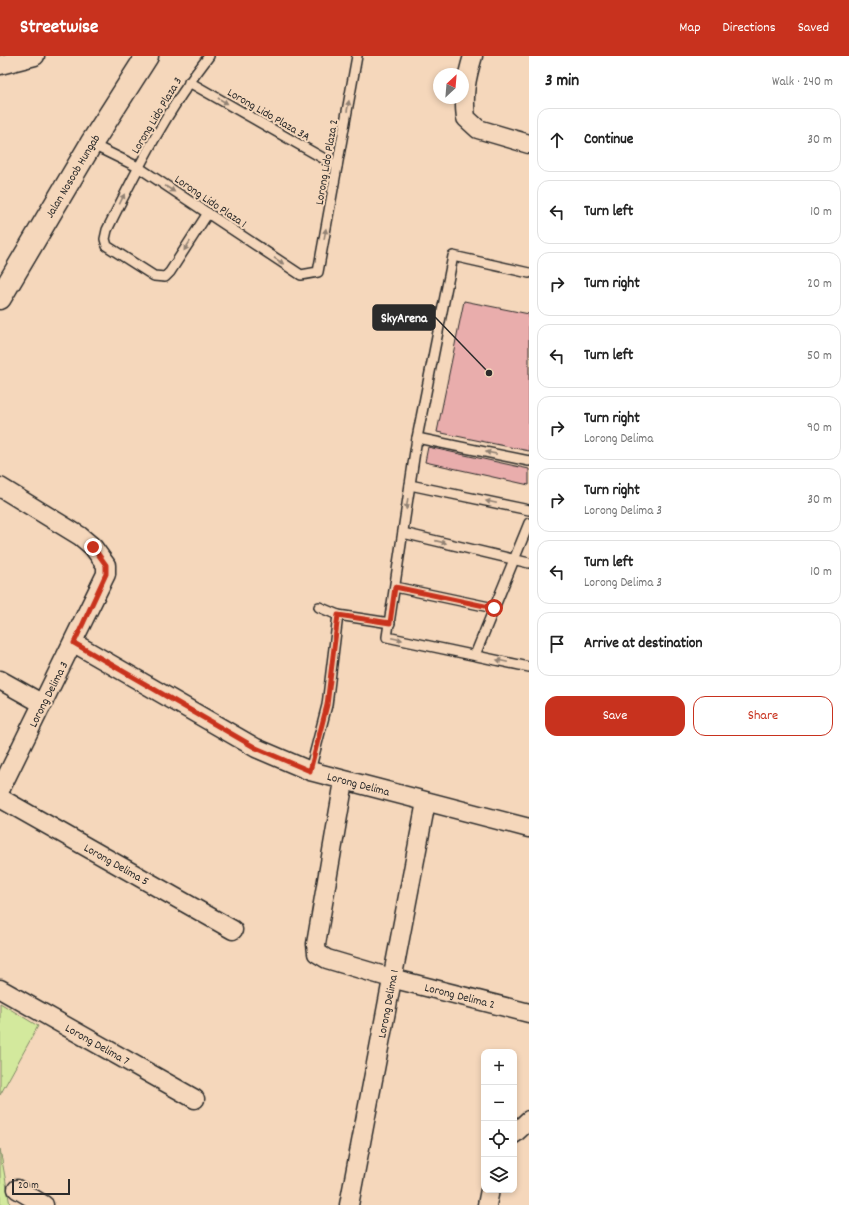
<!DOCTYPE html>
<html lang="en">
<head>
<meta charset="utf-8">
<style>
	:root { --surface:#fff; --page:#f2f2f2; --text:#222; --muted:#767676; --line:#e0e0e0; --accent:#c8321e }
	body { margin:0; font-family:Dekko,sans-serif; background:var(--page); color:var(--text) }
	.controls { position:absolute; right:12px; bottom:12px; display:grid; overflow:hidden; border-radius:8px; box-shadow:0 2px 6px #0003 }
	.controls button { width:36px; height:36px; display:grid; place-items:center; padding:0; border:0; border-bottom:1px solid var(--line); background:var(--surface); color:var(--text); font:20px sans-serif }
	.compass { position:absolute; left:433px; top:12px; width:36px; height:36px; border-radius:50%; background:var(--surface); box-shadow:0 2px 6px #0003; rotate:26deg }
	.scale { position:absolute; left:12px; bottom:10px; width:58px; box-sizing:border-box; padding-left:4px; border:2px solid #2b2b2b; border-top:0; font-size:11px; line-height:14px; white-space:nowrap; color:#2b2b2b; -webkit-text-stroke:3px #f5d7bb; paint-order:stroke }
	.stop { position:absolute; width:12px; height:12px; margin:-9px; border:3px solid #c8321e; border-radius:50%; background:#fff }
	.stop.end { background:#c8321e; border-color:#fff; box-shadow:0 1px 4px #0008 }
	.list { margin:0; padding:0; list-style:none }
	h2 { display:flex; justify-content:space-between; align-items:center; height:52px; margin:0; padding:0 16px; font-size:17px }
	h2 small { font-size:13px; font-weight:400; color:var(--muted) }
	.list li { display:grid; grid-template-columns:26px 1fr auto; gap:12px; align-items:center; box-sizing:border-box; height:64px; margin:0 8px 8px; padding:0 8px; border:1px solid var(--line); border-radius:12px }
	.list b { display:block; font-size:15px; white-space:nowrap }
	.list p { margin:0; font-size:13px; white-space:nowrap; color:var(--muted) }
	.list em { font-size:13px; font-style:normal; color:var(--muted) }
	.actions { display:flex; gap:8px; padding:12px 16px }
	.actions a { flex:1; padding:9px 0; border:1px solid var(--accent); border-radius:12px; text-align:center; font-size:14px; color:var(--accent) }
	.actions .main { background:var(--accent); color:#fff }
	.icon { flex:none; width:22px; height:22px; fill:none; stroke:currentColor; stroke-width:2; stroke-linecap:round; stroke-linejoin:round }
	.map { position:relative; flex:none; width:529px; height:1149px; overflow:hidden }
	header { display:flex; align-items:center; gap:24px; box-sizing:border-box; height:56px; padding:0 20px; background:var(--accent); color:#fff }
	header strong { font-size:19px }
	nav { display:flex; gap:22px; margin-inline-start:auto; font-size:14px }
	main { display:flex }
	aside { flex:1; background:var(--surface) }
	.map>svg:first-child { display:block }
	.green { fill:#d3e99d; stroke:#7f8a64 }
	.building { fill:#e9adac; stroke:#2b2b2b }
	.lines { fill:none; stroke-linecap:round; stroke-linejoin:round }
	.lane-casing { stroke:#2b2b2b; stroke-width:12 }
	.street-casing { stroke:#2b2b2b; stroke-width:21 }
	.secondary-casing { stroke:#2b2b2b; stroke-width:25 }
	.lane { stroke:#f5d7bb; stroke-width:9 }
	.street { stroke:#f5d7bb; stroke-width:18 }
	.secondary { stroke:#f5d7bb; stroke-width:22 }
	.oneway { fill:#908173 }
	.route { stroke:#c8321e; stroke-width:5 }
	.labels { text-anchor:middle; stroke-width:4; stroke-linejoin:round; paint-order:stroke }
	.street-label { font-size:12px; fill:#2b2b2b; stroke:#f5d7bb }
	.leader { fill:none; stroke:#2b2b2b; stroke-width:1.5 }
	.callout-dot { fill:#2b2b2b; stroke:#f5d7bb; stroke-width:1.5 }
	.callout { fill:#2b2b2b; stroke:#2b2b2b; stroke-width:1.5 }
	.callout-label { font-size:13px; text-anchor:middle; font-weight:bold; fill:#fff }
</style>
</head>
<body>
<header>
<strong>Streetwise</strong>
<nav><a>Map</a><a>Directions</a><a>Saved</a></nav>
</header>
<main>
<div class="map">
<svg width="529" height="1149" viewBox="0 0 529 1149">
	<rect width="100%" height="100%" fill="#f5d7bb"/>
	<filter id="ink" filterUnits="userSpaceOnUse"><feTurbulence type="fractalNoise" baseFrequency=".025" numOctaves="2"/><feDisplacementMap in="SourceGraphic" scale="8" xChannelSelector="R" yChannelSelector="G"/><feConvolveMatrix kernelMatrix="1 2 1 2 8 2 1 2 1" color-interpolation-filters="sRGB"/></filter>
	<g filter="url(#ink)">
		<g class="green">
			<polygon points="0,947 38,970 0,1039"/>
			<polygon points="0,1093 10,1149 0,1149"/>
		</g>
		<g class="building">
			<polygon points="464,245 529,258 529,395 437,376"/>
			<polygon points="428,391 529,413 529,429 425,406"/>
		</g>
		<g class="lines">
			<defs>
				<g id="lane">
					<polyline points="189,26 337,110"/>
					<polyline points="91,88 138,111 301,219 318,216 357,0"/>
					<path d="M208 157 170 216 165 221 154 220 107 190 105 183 107 174C137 113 167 54 209 0"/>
					<polyline points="529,217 453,200 417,382 387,581 529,611"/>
					<polyline points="417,382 529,405"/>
					<polyline points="410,429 529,454"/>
					<polyline points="403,477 529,507"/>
					<polyline points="395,531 494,552"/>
					<polyline points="338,559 390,567"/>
					<polyline points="475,599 529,467"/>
					<polyline points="310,715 327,649 338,559 319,551"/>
				</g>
				<g id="street">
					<path d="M473 0C466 23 463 38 466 62L478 73 529 88"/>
					<polyline points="0,9 35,0"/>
					<polyline points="0,431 80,480 93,491 106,509 106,518 0,734"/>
					<path id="s1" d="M74 587 256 692 310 715 529 772"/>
					<polyline points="0,624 43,648"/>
					<path id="s2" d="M344 725 316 888 317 897 327 903 391 922 529 957"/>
					<path id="s3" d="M0 742 233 874"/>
					<path id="s4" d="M0 933 195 1043"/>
					<polyline points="514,1078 529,1064"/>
					<polyline points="17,1133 44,1149"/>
					<path id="s5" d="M349 1149 426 746"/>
					<polyline points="487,1149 490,1134"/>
				</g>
				<g id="secondary">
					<path id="s6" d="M0 242 91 88 147 0"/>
				</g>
			</defs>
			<use href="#lane" class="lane-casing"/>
			<use href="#street" class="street-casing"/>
			<use href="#secondary" class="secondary-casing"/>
			<use href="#lane" class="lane"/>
			<use href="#street" class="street"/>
			<use href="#secondary" class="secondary"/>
		</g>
		<defs><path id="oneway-solid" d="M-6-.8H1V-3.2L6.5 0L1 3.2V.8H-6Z"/></defs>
		<g class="oneway">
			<use href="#oneway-solid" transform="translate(223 45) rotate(30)"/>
			<use href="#oneway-solid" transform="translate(348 50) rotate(-80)"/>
			<use href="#oneway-solid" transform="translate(170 133) rotate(33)"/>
			<use href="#oneway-solid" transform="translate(122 143) rotate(-64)"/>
			<use href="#oneway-solid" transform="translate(325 178) rotate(-80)"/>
			<use href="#oneway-solid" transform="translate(187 190) rotate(123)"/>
			<use href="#oneway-solid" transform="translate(279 205) rotate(33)"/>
			<use href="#oneway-solid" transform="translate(491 397) rotate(-169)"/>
			<use href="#oneway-solid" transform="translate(491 446) rotate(-168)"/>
			<use href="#oneway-solid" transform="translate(407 448) rotate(98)"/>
			<use href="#oneway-solid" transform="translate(441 486) rotate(13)"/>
			<use href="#oneway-solid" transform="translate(397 583) rotate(12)"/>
			<use href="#oneway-solid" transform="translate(502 605) rotate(-168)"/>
		</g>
	</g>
	<g class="lines" filter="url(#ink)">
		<polyline class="route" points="93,491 106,509 106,518 74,587 256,692 310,715 327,649 338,559 390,567 395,531 494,552"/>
	</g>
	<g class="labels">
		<g class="street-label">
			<text transform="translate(269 58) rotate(30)" y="4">Lorong Lido Plaza 3A</text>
			<text transform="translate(156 59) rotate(-59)" y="4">Lorong Lido Plaza 3</text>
			<text transform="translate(326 106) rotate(-80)" y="4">Lorong Lido Plaza 2</text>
			<text dy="4" stroke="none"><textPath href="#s6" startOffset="142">Jalan Nosoob Hungab</textPath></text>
			<text transform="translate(211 145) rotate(34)" y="4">Lorong Lido Plaza 1</text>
			<text transform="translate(48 638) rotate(-63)" y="4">Lorong Delima 3</text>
			<text dy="4" stroke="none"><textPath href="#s1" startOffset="319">Lorong Delima</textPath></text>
			<text dy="4" stroke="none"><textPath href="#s3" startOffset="134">Lorong Delima 5</textPath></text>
			<text dy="4" stroke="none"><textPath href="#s2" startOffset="324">Lorong Delima 2</textPath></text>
			<text dy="4" stroke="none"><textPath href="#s5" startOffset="205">Lorong Delima 1</textPath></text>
			<text dy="4" stroke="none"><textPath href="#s4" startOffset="112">Lorong Delima 7</textPath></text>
		</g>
	</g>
	<path class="leader" d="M489 317L435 261"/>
	<circle class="callout-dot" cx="489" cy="317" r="4"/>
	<rect class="callout" x="373" y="249" width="62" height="25" rx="4"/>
	<g class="callout-label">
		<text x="404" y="266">SkyArena</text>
	</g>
</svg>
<div class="controls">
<button>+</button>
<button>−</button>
<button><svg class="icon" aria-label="locate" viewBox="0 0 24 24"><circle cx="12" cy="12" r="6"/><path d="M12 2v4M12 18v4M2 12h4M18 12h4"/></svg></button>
<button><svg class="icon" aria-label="layers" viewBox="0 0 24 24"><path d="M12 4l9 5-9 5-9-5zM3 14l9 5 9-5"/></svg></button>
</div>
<svg class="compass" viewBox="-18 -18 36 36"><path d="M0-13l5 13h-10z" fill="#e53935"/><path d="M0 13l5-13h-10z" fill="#767676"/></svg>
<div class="scale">20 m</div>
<div class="stop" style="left:494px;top:552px"></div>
<div class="stop end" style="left:93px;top:491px"></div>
</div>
<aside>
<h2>3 min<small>Walk · 240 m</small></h2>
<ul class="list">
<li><svg class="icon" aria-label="ahead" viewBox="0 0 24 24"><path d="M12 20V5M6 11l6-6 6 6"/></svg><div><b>Continue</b></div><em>30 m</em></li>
<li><svg class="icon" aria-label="left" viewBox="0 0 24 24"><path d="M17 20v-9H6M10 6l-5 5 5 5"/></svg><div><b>Turn left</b></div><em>10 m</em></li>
<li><svg class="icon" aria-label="right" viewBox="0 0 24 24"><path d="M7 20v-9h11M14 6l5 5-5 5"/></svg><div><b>Turn right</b></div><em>20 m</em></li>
<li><svg class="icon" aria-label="left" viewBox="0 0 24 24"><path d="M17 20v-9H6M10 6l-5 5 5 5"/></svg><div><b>Turn left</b></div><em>50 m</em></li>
<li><svg class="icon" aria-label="right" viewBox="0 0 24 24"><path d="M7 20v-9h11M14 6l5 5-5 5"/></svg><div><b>Turn right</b><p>Lorong Delima</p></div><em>90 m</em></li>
<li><svg class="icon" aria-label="right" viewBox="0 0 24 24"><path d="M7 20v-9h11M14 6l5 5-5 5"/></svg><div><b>Turn right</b><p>Lorong Delima 3</p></div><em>30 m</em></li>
<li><svg class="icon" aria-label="left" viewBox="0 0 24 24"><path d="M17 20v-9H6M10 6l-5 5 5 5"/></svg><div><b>Turn left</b><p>Lorong Delima 3</p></div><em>10 m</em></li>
<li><svg class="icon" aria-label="arrive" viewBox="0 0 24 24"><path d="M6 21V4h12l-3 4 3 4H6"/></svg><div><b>Arrive at destination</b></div></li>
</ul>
<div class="actions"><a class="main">Save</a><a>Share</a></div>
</aside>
</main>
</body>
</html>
